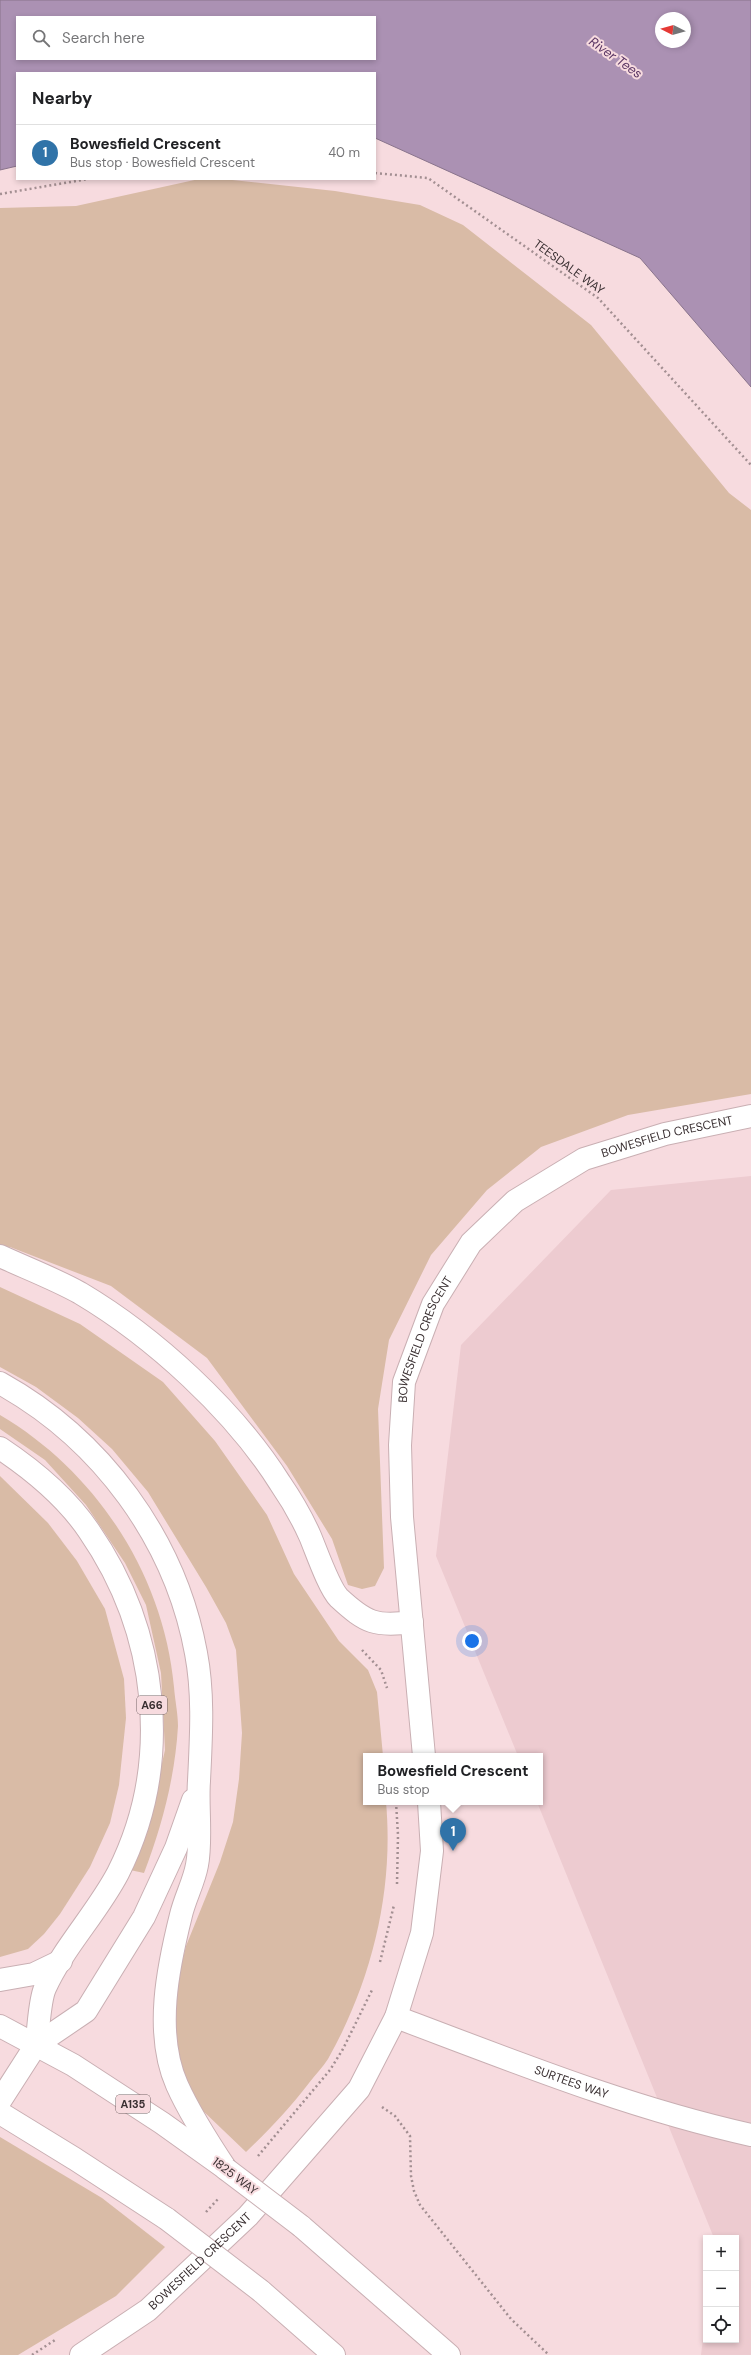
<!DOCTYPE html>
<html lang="en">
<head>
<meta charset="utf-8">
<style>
	:root { --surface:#fff; --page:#f6f6f6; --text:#202124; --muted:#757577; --line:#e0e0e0; --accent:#3073a8 }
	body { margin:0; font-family:"DM Sans",sans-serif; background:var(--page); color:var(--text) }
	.controls { position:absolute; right:12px; bottom:12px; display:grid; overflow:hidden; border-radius:0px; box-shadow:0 2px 6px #0003 }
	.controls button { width:36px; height:36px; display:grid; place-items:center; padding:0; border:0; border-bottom:1px solid var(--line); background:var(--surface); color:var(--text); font:20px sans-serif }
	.compass { position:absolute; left:655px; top:12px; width:36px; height:36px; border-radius:50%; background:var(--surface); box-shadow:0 2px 6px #0003; rotate:276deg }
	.you { position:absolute; left:472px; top:1641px; width:14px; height:14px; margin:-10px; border:3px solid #fff; border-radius:50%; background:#1a73e8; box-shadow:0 0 0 6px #1a73e833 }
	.badge { display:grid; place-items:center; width:26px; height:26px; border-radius:50%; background:var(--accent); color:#fff; font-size:13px; font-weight:700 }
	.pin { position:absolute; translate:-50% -33px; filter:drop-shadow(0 1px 2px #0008) }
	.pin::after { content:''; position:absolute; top:21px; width:14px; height:12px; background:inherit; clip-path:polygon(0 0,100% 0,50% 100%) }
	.popup { position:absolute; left:363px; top:1753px; width:180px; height:52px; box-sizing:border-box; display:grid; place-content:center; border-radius:0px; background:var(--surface); filter:drop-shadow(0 1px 3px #0005); font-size:13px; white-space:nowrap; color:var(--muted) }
	.popup b { font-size:15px; color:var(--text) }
	.popup::after { content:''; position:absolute; left:50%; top:100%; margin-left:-8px; border:8px solid transparent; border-top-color:var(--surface) }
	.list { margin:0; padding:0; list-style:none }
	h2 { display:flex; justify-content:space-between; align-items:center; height:52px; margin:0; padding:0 16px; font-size:17px }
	h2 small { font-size:13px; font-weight:400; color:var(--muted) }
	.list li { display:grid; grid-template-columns:26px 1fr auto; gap:12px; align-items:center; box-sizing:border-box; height:56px; padding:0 16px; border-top:1px solid var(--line) }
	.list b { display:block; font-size:15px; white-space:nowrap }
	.list p { margin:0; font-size:13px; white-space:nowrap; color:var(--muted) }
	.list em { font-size:13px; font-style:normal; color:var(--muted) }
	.icon { flex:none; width:22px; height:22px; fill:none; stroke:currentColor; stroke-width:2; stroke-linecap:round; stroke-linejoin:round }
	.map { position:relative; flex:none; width:751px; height:2355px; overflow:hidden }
	.search { position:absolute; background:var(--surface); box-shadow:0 2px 6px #0003; left:16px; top:16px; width:360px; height:44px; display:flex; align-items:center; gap:10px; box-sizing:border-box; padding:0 14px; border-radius:0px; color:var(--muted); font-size:15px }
	.panel { position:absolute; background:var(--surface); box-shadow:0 2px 6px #0003; left:16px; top:72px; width:360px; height:108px; border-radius:0px }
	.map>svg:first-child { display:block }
	.built { fill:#edcbd0 }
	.green { fill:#d9bba6 }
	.water { fill:#ab91b3; stroke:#89748c; fill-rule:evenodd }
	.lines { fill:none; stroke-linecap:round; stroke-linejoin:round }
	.minor-casing { stroke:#c9afb3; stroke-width:24 }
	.major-casing { stroke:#c9afb3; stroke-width:24 }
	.highway-casing { stroke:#c9afb3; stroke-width:24 }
	.path { stroke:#a38f92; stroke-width:2.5; stroke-dasharray:2 3; stroke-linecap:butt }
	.minor { stroke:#fff; stroke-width:22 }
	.major { stroke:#fff; stroke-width:22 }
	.highway { stroke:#fff; stroke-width:22 }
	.major-bridge-casing { stroke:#c9afb3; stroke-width:24; stroke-linecap:butt }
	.major-bridge { stroke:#fff; stroke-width:22 }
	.labels { text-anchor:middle; stroke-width:4; stroke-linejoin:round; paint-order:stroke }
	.shield { fill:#f7dbdf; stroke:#726365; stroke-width:1 }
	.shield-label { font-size:11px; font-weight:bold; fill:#392f31 }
	.street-label { font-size:12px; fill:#392f31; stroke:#f7dbdf }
	.water-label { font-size:13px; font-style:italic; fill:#593463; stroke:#f7dbdf }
</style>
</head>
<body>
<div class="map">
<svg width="751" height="2355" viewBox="0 0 751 2355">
	<rect width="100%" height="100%" fill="#f7dbdf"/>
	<polygon class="built" points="751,1176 751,2355 701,2355 706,2315 706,2340 736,2340 736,2238 714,2238 537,1802 540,1802 540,1756 518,1756 436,1556 461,1345 611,1190"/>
	<g class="green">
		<polygon points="199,179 223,179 335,191 420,205 463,225 591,325 729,493 751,510 751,1094 628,1115 541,1147 487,1190 431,1255 389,1340 378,1409 384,1568 375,1586 362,1589 348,1585 332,1539 287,1466 207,1358 111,1286 10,1247 0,1246 0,208 76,206"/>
		<path d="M0 1287 80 1324 163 1382 215 1441 267 1515 294 1574 339 1641 368 1670 377 1692 383 1756H366V1802H386C394 1891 372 1981 328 2059 323 2067 315 2075 309 2083 288 2110 270 2129 246 2152L200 2108 181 2067 172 2027 176 1987 186 1946 220 1862 233 1822 239 1779 242 1733 236 1650 226 1623 206 1587 148 1492 112 1449 78 1418 36 1387 0 1367Z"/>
		<path d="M0 1415C97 1472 164 1576 174 1687 175 1700 178 1714 178 1726 175 1777 162 1826 144 1873L130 1870 147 1829 165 1750 161 1673 146 1605 125 1563 86 1505 45 1460 0 1429Z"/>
		<polygon points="0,1476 48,1523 77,1561 105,1609 124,1679 126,1718 119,1785 110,1823 90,1867 60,1914 44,1934 28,1949 0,1957"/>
		<polygon points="0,2137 102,2198 165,2247 116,2296 18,2355 0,2355"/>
	</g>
	<path class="water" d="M0 0H751V387L640 258 375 138V73H17V166L0 170ZM17 17H375V59H17ZM661 18H685V42H661Z"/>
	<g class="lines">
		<defs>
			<g id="minor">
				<path d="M0 1256C26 1268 55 1279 80 1293 154 1337 234 1410 280 1483 291 1499 302 1518 310 1536 316 1550 329 1588 339 1598 366 1623 376 1627 412 1622"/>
				<path id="s1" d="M424 1756 402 1517 400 1445 404 1382 433 1304 471 1243 515 1201 584 1159 665 1134 751 1116"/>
				<path id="s2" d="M396 2017C513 2061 629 2108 751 2135"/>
				<path id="s3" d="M81 2355 148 2310 248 2216 359 2089 396 2017 422 1933 432 1851 429 1802"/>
			</g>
			<g id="major">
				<polyline points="0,2026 73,2065 162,2123 225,2168"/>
				<polyline points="0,2101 36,2045"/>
				<polyline points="0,2113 75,2159 167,2219"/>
				<polyline points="301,2226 449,2355"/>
				<polyline points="261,2291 334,2355"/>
			</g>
			<g id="highway">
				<path d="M0 1383C101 1439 175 1539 196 1653 204 1695 201 1738 199 1781 197 1806 202 1840 197 1865 194 1882 185 1898 181 1915 168 1967 154 2033 177 2085 190 2114 208 2142 226 2169"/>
				<path d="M0 1448C33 1470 66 1497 89 1531 158 1631 174 1762 118 1873 97 1913 63 1948 45 1988 39 2002 39 2029 36 2045"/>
				<polyline points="0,1980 34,1974 61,1961"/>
				<polyline points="36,2045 86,2011 144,1917 176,1848 193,1800"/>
			</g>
		</defs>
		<use href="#minor" class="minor-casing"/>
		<use href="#major" class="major-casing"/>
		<use href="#highway" class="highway-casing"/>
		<g class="path">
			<polyline points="375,173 428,178 598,298 751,465"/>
			<polyline points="0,194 88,179"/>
			<polyline points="362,1650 381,1670 387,1688"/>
			<polyline points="396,1802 398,1835 397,1884"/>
			<polyline points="380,1962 394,1905"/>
			<polyline points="382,2107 395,2116 410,2136 411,2176 414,2191 420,2205 511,2319 549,2355"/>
			<polyline points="258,2156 330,2070 343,2049 372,1990"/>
			<polyline points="206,2212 218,2199"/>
			<polyline points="32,2355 55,2340"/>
		</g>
		<use href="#minor" class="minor"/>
		<use href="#major" class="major"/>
		<use href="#highway" class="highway"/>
		<defs>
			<g id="major-bridge">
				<polyline points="226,2169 301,2226"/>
				<polyline points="167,2219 261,2291"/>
			</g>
		</defs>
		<use href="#major-bridge" class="major-bridge-casing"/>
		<use href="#major-bridge" class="major-bridge"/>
	</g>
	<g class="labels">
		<g class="shield">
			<rect x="137" y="1696" width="30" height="18" rx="3"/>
			<rect x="116" y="2095" width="34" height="18" rx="3"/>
		</g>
		<g class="shield-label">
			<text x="152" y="1709">A66</text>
			<text x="133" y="2108">A135</text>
		</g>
		<g class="street-label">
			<text transform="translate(569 267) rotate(36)" y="4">TEESDALE WAY</text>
			<text dy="4" stroke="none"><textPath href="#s1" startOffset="758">BOWESFIELD CRESCENT</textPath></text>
			<text dy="4" stroke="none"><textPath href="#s1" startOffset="422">BOWESFIELD CRESCENT</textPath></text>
			<text dy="4" stroke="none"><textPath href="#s2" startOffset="187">SURTEES WAY</textPath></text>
			<text transform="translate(235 2176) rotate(37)" y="4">1825 WAY</text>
			<text dy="4" stroke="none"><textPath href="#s3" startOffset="152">BOWESFIELD CRESCENT</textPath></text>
		</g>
		<g class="water-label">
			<text transform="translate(616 57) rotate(35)" y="5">River Tees</text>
		</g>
	</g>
</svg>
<div class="controls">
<button>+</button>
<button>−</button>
<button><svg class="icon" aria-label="locate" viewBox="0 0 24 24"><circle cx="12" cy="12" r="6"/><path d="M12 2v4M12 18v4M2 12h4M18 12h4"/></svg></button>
</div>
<svg class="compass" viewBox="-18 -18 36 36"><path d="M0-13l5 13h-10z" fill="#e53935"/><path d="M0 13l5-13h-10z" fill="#757577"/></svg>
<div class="you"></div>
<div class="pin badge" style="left:453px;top:1851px">1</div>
<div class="popup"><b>Bowesfield Crescent</b>Bus stop</div>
<div class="search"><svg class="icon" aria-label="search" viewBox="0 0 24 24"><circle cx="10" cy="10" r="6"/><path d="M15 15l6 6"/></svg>Search here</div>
<section class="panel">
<h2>Nearby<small></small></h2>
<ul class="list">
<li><span class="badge">1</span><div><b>Bowesfield Crescent</b><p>Bus stop · Bowesfield Crescent</p></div><em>40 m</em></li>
</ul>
</section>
</div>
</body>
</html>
